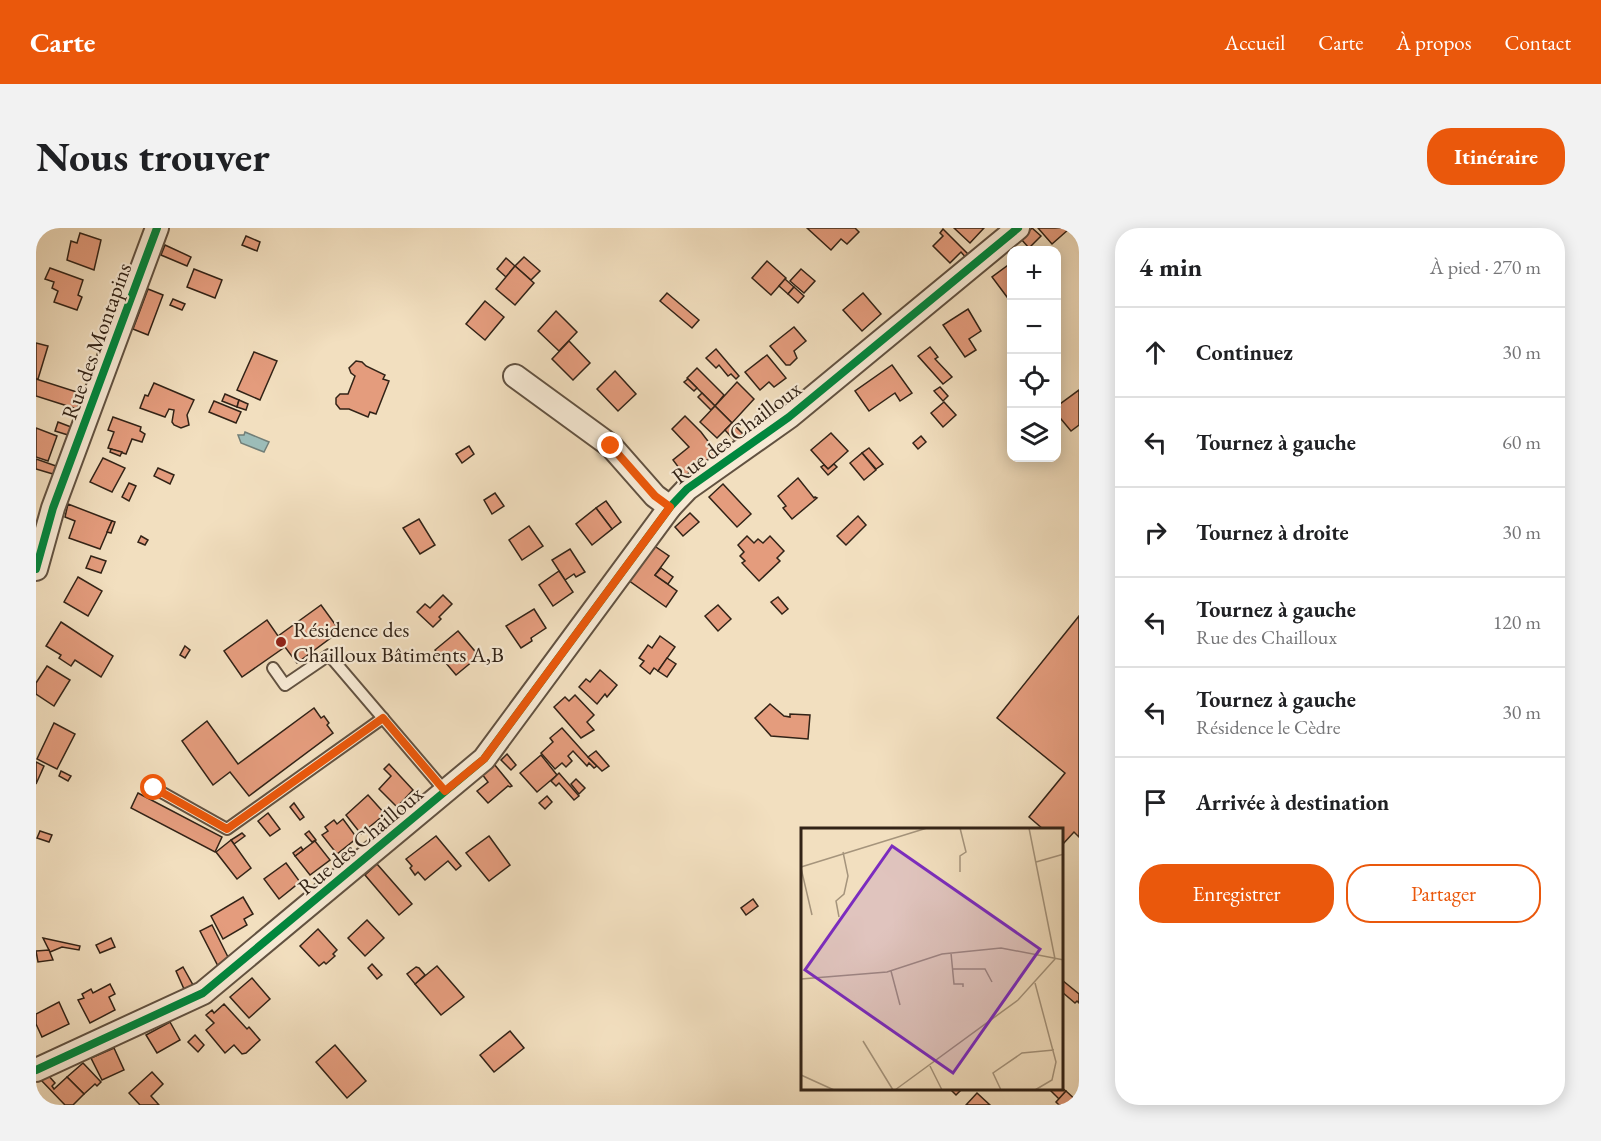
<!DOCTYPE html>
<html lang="fr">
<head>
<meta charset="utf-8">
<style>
	:root { --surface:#fff; --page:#f2f2f2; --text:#202124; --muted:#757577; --line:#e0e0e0; --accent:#ea580c }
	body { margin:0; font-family:"EB Garamond",serif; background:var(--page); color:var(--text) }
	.controls { position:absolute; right:18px; top:18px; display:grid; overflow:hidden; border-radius:12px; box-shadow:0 3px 15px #0003 }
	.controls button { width:54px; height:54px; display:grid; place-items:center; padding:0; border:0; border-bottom:2px solid var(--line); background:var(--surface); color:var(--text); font:30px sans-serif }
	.stop { position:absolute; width:18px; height:18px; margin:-14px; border:4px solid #ea580c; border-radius:50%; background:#fff }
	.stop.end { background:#ea580c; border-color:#fff; box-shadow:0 2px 6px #0008 }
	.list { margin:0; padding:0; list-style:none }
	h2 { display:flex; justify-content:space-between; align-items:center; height:78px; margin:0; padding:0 24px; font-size:26px }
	h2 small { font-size:20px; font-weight:400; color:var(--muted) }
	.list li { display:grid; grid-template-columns:39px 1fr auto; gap:18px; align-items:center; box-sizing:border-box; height:90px; padding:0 24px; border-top:2px solid var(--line) }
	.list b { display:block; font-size:22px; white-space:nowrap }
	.list p { margin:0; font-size:20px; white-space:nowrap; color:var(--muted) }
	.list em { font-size:20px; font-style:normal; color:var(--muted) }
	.actions { display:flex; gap:12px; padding:18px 24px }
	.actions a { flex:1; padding:14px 0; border:2px solid var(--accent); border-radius:24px; text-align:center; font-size:21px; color:var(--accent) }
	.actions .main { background:var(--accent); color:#fff }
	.icon { flex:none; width:33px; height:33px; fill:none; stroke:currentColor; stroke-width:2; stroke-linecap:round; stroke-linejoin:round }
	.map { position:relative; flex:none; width:1043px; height:877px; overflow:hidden; border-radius:24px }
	header { display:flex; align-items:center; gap:36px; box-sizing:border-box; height:84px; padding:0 30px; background:var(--accent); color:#fff }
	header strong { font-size:28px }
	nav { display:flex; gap:33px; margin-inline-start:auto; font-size:21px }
	.intro { display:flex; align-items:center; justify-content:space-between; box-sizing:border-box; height:144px; padding:0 36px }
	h1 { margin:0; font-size:42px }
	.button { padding:15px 27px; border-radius:24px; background:var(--accent); color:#fff; font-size:21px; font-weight:700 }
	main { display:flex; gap:36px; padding:0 36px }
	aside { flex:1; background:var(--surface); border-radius:24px; box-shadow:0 3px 15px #0003 }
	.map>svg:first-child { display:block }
	.water { fill:#9cbcb8; stroke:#727f78; stroke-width:1.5 }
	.building { fill:#e49c7d; stroke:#322317; stroke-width:1.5 }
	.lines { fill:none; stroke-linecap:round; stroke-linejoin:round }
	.lane-casing { stroke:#625241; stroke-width:14 }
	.street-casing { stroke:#625241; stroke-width:26 }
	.lane { stroke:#f7ead5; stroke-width:10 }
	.street { stroke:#f7ead5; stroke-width:22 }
	.cycleway-casing { stroke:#f7ead5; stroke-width:11 }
	.cycleway { stroke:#00873e; stroke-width:8 }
	.route { stroke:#ea580c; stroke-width:8 }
	.poi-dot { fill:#8f2418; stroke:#f7ead5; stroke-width:2 }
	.labels { text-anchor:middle; stroke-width:4.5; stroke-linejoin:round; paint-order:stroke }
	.street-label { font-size:22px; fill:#322317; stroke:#f7ead5 }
	.poi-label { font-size:22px; fill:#322317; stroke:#f7ead5; text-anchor:start }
	.inset-road { fill:none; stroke:#a5947c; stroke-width:1.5 }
	.view { fill:#7b2cbf; fill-opacity:0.15; stroke:#7b2cbf; stroke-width:3 }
	.inset-edge { fill:none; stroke:#322317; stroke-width:3 }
</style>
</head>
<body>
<header>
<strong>Carte</strong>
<nav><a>Accueil</a><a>Carte</a><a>À propos</a><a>Contact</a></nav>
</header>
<div class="intro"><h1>Nous trouver</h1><a class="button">Itinéraire</a></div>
<main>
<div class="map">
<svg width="1043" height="877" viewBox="0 0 1043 877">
	<rect width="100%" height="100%" fill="#f2dfbf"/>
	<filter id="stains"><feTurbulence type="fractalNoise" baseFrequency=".00333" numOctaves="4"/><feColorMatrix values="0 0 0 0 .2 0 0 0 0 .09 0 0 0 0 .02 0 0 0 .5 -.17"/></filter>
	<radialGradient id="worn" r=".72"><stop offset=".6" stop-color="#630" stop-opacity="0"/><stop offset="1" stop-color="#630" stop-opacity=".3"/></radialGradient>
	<polygon class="water" points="209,204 233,214 228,224 205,215 202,207 208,207"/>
	<g class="building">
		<polygon points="771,0 819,0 823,4 811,16 805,11 795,22"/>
		<polygon points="918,0 948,0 934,15"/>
		<polygon points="996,0 1005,8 993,20 985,11"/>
		<polygon points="1002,0 1032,0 1033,1 1016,16"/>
		<polygon points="907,1 934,28 931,31 925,24 914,35 897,18 907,8 904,5"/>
		<polygon points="44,5 65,12 58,42 31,32 35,13 41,15"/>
		<polygon points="210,8 224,14 221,23 206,17"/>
		<polygon points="129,17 155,29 151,38 125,27"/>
		<polygon points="488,29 504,43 495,52 479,38"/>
		<polygon points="470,30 479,38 470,49 461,41"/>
		<polygon points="731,33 750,50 735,67 716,50"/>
		<polygon points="975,35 975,72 974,73 956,49"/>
		<polygon points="479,38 498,55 479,77 460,61"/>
		<polygon points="14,40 47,52 42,67 46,69 41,82 18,74 22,63 16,60 18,54 9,51"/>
		<polygon points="158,41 186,52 179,70 151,59"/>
		<polygon points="765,41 779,53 768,65 754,53"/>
		<polygon points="749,51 758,59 752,66 743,58"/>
		<polygon points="758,59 768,68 762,75 752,66"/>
		<polygon points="112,61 127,67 112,107 97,101"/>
		<polygon points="631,65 663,92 656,100 624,73"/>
		<polygon points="827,65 845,86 826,103 807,82"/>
		<polygon points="137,71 149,76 146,82 134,77"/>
		<polygon points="449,73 468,89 449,112 430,96"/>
		<polygon points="932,81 945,103 933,111 940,122 929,129 907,97"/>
		<polygon points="520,83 541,104 523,123 502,103"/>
		<polygon points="758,99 770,113 758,123 761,130 754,137 750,137 734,118"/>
		<polygon points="533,113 554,135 537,152 516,131"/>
		<polygon points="0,115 12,118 2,151 0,151"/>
		<polygon points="894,119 902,129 899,131 916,149 907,156 882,128"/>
		<polygon points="680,121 703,148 700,151 695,146 692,148 683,137 680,140 670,130"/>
		<polygon points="218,124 241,133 224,172 201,162"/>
		<polygon points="731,127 750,150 738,159 733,154 724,162 709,144"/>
		<polygon points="320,133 326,134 330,138 349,147 347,151 353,153 340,186 334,184 332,189 313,181 304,181 300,176 300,170 304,166 312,166 319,148 315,145 313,140"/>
		<polygon points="856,137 876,165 864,173 859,165 833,183 819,163"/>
		<polygon points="661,140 688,167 679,178 651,150"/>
		<polygon points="579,143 600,166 582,183 561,161"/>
		<polygon points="0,151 47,166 41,181 0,168"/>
		<polygon points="652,151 661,160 658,163 648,154"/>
		<polygon points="701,154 718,171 696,195 679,178"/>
		<polygon points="118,155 158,172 151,187 153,197 145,200 138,197 136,194 138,182 133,181 129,189 104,180 109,167 112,168"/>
		<polygon points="904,159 912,168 907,173 898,163"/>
		<polygon points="1043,162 1043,197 1035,203 1020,185 1020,179"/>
		<polygon points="666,165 679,178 675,182 662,169"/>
		<polygon points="189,166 203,172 201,179 186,173"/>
		<polygon points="203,172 212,176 210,182 201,179"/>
		<polygon points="178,173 205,184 200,195 173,184"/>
		<polygon points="908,174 920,187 907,199 895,185"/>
		<polygon points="679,178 696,195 681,210 664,194"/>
		<polygon points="649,188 665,204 681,225 649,248 637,232 653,219 636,201"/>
		<polygon points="77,189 105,199 104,203 109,206 106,214 96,211 90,226 72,220 78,204 72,202"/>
		<polygon points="22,194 35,199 32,207 19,203"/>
		<polygon points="696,195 709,208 700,214 689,202"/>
		<polygon points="0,200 21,208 12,233 0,229"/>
		<polygon points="795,205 812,223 792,241 775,222"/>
		<polygon points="885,208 890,214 882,221 877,215"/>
		<polygon points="433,218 438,226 426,235 420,226"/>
		<polygon points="833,220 847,236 840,241 826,225"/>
		<polygon points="75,221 86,224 84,228 74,224"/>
		<polygon points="826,225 840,242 828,252 814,235"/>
		<polygon points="67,230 89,240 76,264 54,254"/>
		<polygon points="0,231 20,238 17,246 0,241"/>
		<polygon points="798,236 801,239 792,247 785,239 788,237 792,241"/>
		<polygon points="122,240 138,247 134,256 118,248"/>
		<polygon points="762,250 778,270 779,269 781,270 756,291 747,280 750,278 742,268"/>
		<polygon points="93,255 100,258 93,273 86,269"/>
		<polygon points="687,256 715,286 701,299 673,269"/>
		<polygon points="459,265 468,278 456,286 448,272"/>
		<polygon points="570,273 585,294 576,301 560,280"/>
		<polygon points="32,276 76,293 64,321 33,310 39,293 29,289"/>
		<polygon points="560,280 576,301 556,317 540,296"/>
		<polygon points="654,285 663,294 647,308 639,299"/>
		<polygon points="822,288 830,297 810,317 801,308"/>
		<polygon points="383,291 399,317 384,326 367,300"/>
		<polygon points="76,293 79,294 75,305 71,304"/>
		<polygon points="493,298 507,318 486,332 473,312"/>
		<polygon points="105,308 112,312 109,317 102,314"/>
		<polygon points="711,308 718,315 722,311 727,315 734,308 748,323 741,330 744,333 723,353 706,335 709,333 704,328 708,324 702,317"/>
		<polygon points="617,317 633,328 619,347 641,363 630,379 592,352"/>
		<polygon points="534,321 549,344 540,349 538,346 529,352 516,332"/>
		<polygon points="55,328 70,333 65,345 50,340"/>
		<polygon points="625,340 637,349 632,356 619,347"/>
		<polygon points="523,343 537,364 517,378 503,357"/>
		<polygon points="42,349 66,363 52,388 28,374"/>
		<polygon points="407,367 416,376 403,389 405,391 397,399 381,384 389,376 394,380"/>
		<polygon points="742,369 752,381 746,386 735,374"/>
		<polygon points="285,377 304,403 261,435 249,419 206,449 188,423 231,392 242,408"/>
		<polygon points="682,377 695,391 682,403 669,388"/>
		<polygon points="498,381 510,400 495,410 496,413 485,420 470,398"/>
		<polygon points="1043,388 1043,609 1038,604 1026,617 1026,601 1007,601 993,589 1029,545 961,490"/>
		<polygon points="25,394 77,428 65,449 39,432 35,438 23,430 25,427 10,418"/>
		<polygon points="422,403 443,428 420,447 399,422"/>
		<polygon points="624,408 639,419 622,443 618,440 614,446 604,438 608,433 603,430 612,417 616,420"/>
		<polygon points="149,418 154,422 149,430 144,427"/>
		<polygon points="631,430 640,436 631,449 622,443"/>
		<polygon points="11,438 34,452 18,478 0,466 0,455"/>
		<polygon points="564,442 581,457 571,469 569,466 561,476 543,459 550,451 554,454"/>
		<polygon points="539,467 558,487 551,494 558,502 545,510 518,479 529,469 533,473"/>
		<polygon points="734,476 748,488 754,489 754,486 774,487 772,511 735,508 719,490"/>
		<polygon points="278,480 285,490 288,488 293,495 291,497 297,505 213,568 194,544 177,557 146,513 171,493 202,536"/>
		<polygon points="18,495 39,506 21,541 1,531"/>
		<polygon points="526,500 552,529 561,538 558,540 553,535 551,538 537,523 532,528 536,533 530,539 526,535 519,541 505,525 517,514 514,510"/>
		<polygon points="560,523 573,538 566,543 552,529"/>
		<polygon points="471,526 480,537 475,542 465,532"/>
		<polygon points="505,527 521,547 501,564 484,545"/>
		<polygon points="0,534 8,538 0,556"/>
		<polygon points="353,536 377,562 361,579 343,561 355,548 348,541"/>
		<polygon points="458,536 476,558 474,559 472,558 452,575 441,563 452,554 446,546"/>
		<polygon points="25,543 35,548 32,553 23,548"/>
		<polygon points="523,545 543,568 538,572 523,555 520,558 515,553"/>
		<polygon points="540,551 549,560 543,566 535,556"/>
		<polygon points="102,565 186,609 179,624 95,580"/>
		<polygon points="332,567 349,586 325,606 310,587"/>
		<polygon points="511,568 516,574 509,581 503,575"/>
		<polygon points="258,575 268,589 264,592 254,579"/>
		<polygon points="232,585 244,601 234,608 222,593"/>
		<polygon points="307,591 321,610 301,626 286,607 292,603 289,599 298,592 301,596"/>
		<polygon points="4,603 16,607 13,614 1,610"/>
		<polygon points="273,603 280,612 276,614 269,606"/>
		<polygon points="206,605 209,608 198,616 195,612"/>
		<polygon points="400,608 425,638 420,642 412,633 389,652 382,644 379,647 374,640 376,638 370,631"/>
		<polygon points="453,608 474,637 453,653 430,625"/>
		<polygon points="195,612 215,640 201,651 180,624"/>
		<polygon points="279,613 294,632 274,647 259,628"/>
		<polygon points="265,619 267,622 259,628 257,625"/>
		<polygon points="250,635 264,654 243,671 228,651"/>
		<polygon points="341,636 376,676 363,687 329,647"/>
		<polygon points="207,669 217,686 208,691 211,697 187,711 175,688"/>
		<polygon points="717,671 722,678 710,687 705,680"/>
		<polygon points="331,692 348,710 329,728 312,710"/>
		<polygon points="176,697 193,731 183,740 164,703"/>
		<polygon points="282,701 301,722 297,726 299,728 290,736 288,734 283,738 264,718"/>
		<polygon points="7,710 44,718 43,722 26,719 14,724"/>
		<polygon points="75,710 79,719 64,725 60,717"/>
		<polygon points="13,722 17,732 2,734 0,723"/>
		<polygon points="336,736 346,747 341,751 332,740"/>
		<polygon points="401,738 428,769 405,787 379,756"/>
		<polygon points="147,739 157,757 148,761 140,743"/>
		<polygon points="380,739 383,740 389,747 379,756 371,746"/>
		<polygon points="216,750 234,771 213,790 194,769"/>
		<polygon points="1026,752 1043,766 1043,775 1041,773 1039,775 1026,764"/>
		<polygon points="74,756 79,766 73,769 79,782 54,795 42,772 48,770 46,766 55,761 57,765"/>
		<polygon points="23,774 33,796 6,809 0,796 0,786"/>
		<polygon points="188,776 211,801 213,799 224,812 210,825 206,826 198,817 189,825 170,802 178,795 170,787 176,782 178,785"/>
		<polygon points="134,794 144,812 121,825 110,807"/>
		<polygon points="474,803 488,820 458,844 444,827"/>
		<polygon points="159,807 168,817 162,824 152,814"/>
		<polygon points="299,817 330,853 311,870 280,834"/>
		<polygon points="78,820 88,842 66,852 55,830"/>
		<polygon points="47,835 65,854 61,858 59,856 48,866 31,849"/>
		<polygon points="116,844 127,856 115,868 123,877 104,877 93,865"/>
		<polygon points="11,846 19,855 16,858 18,861 31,849 48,866 37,877 29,877 3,850"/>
		<polygon points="913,860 927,860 920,867"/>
		<polygon points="1012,860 1026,860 1030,863 1023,871"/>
		<polygon points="1030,863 1043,875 1043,877 1023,877 1020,874"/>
		<polygon points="941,865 954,877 930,877"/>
	</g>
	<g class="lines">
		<defs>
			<g id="lane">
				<polyline points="237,440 249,457 293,427 409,563"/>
				<polyline points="118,560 191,601 347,490"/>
			</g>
			<g id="street">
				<polyline points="479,148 575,218 619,268 634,279"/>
				<polyline points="0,341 17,280 121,0"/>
				<polyline points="0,842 167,765 448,531 634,279 651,261 753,189 982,0"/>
			</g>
		</defs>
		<use href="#lane" class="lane-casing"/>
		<use href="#street" class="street-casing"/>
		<use href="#lane" class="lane"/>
		<use href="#street" class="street"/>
		<defs>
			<g id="cycleway">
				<polyline points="0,341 17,280 121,0"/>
				<polyline points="0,842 167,765 448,531 634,279 651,261 753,189 982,0"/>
			</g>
		</defs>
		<use href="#cycleway" class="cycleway-casing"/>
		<use href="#cycleway" class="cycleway"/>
	</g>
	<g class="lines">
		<polyline class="route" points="118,560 191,601 347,490 409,563 448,531 634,279 619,268 575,218"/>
	</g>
	<circle class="poi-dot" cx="245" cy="414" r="6"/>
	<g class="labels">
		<g class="street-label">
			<text transform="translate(60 113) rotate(-70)" y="8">Rue des Montapins</text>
			<text transform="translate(700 204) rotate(-37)" y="8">Rue des Chailloux</text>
			<text transform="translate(324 612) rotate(-40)" y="8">Rue des Chailloux</text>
		</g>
		<g class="poi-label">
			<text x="257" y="409">Résidence des<tspan x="257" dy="25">Chailloux Bâtiments A,B</tspan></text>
		</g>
	</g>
	<g transform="translate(765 600)">
		<rect width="262" height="262" fill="#f2dfbf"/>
		<path class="inset-road" d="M228 0 254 131M235 34 263 26M0 39 126 0M0 40 11 87M159 44V28L165 24 159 0M38 89 35 73 43 66 47 48 42 24M150 125 153 156H162V159M151 141H184L191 154M90 143 99 177M0 151 86 144 141 126 200 120 263 132M62 213 92 262M129 238 141 262M0 247 33 262M94 262 217 172 254 131M200 262 192 245 221 225 253 222M234 262 251 252 255 234 234 155"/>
		<path class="view" d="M91 18 239 121 152 245 4 142Z"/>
		<rect width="262" height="262" class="inset-edge"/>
	</g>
	<rect width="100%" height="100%" filter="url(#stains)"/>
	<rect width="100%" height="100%" fill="url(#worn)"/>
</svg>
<div class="controls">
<button>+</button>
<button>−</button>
<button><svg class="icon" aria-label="locate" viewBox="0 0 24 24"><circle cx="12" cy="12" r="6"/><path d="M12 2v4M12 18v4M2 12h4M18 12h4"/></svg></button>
<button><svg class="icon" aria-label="layers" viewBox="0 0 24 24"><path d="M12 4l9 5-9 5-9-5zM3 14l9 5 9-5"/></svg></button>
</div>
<div class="stop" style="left:118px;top:560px"></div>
<div class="stop end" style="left:575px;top:218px"></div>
</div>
<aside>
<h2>4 min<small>À pied · 270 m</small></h2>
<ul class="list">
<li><svg class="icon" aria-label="ahead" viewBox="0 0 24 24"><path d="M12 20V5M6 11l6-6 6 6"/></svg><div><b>Continuez</b></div><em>30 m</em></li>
<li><svg class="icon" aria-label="left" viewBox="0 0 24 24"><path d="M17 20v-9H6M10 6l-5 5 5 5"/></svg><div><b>Tournez à gauche</b></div><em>60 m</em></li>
<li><svg class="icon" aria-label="right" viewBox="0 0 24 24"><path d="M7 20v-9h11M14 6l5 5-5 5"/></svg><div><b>Tournez à droite</b></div><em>30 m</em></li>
<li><svg class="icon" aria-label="left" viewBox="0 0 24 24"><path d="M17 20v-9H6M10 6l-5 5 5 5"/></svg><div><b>Tournez à gauche</b><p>Rue des Chailloux</p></div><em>120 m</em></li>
<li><svg class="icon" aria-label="left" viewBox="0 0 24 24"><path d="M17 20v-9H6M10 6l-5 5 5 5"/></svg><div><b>Tournez à gauche</b><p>Résidence le Cèdre</p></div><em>30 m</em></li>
<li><svg class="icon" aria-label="arrive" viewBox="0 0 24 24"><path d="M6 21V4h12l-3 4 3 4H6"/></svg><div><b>Arrivée à destination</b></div></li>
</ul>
<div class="actions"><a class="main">Enregistrer</a><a>Partager</a></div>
</aside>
</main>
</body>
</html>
